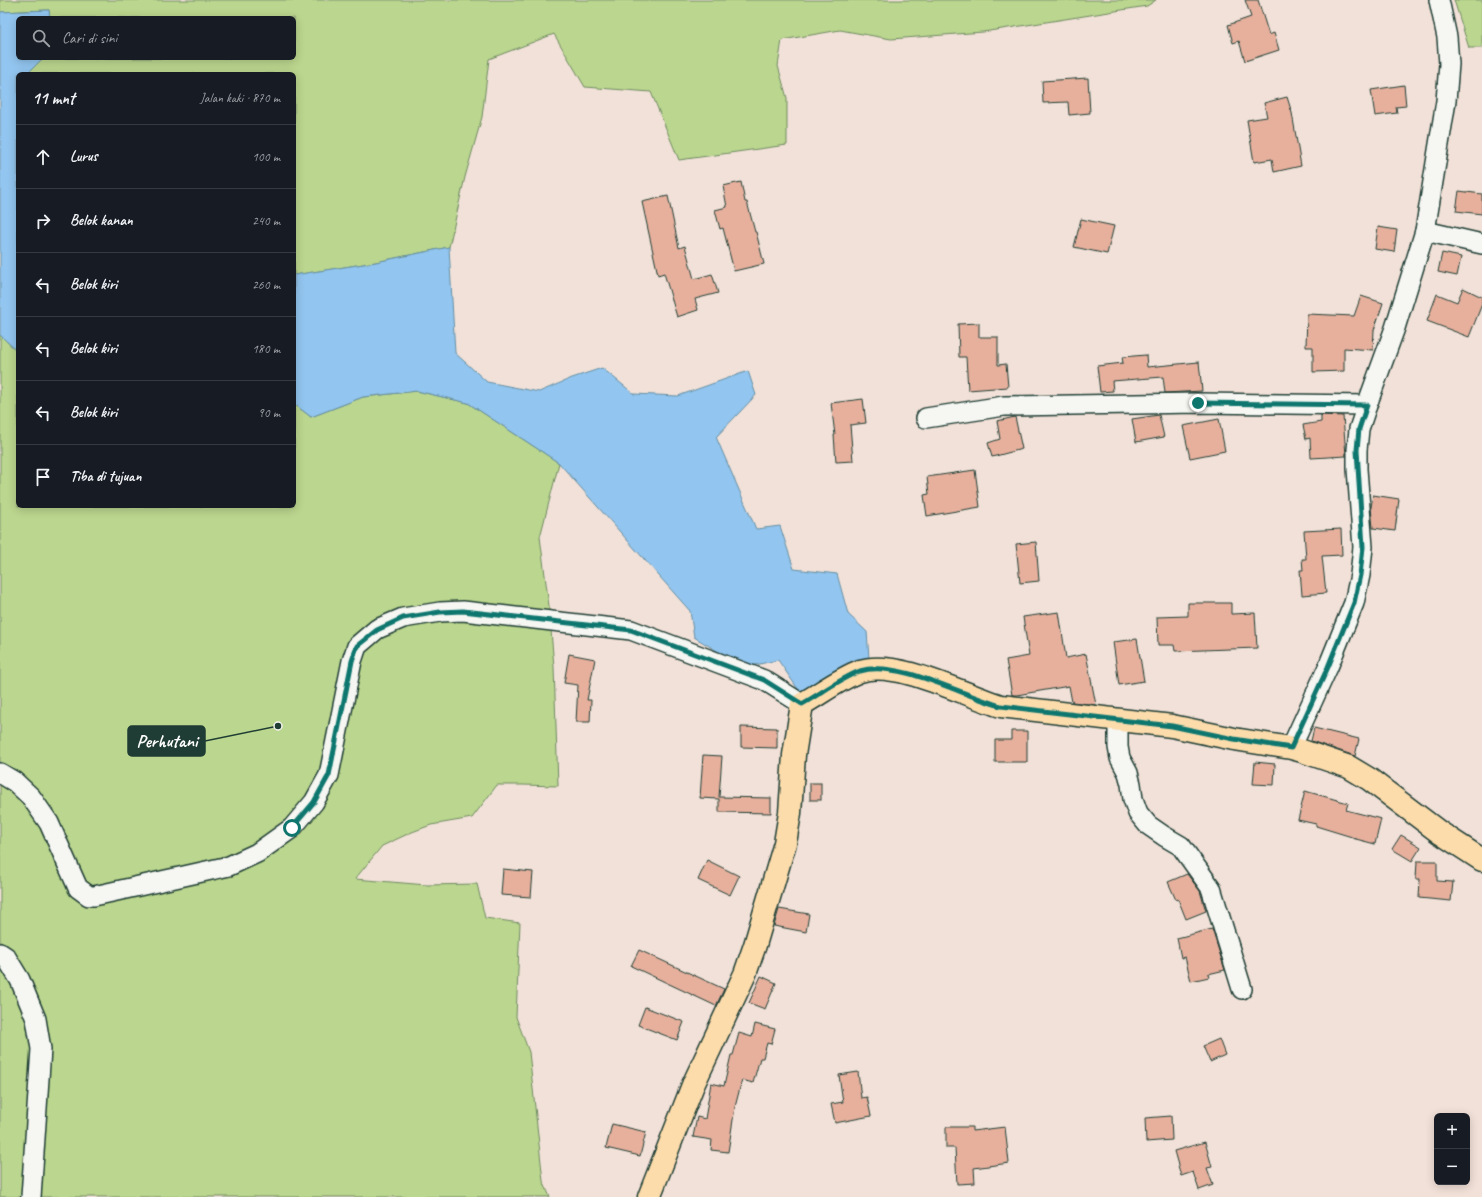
<!DOCTYPE html>
<html lang="id">
<head>
<meta charset="utf-8">
<style>
	:root { --surface:#171b24; --page:#20242c; --text:#f1f3f6; --muted:#9ea1a6; --line:#363941 }
	body { margin:0; font-family:Caveat,sans-serif; background:var(--page); color:var(--text) }
	.controls { position:absolute; right:12px; bottom:12px; display:grid; overflow:hidden; border-radius:6px; box-shadow:0 2px 10px #0003 }
	.controls button { width:36px; height:36px; display:grid; place-items:center; padding:0; border:0; border-bottom:1px solid var(--line); background:var(--surface); color:var(--text); font:20px sans-serif }
	.stop { position:absolute; width:12px; height:12px; margin:-9px; border:3px solid #0f766e; border-radius:50%; background:#fff }
	.stop.end { background:#0f766e; border-color:#fff; box-shadow:0 1px 4px #0008 }
	.list { margin:0; padding:0; list-style:none }
	h2 { display:flex; justify-content:space-between; align-items:center; height:52px; margin:0; padding:0 16px; font-size:17px }
	h2 small { font-size:13px; font-weight:400; color:var(--muted) }
	.list li { display:grid; grid-template-columns:26px 1fr auto; gap:12px; align-items:center; box-sizing:border-box; height:64px; padding:0 16px; border-top:1px solid var(--line) }
	.list b { display:block; font-size:15px; white-space:nowrap }
	.list em { font-size:13px; font-style:normal; color:var(--muted) }
	.icon { flex:none; width:22px; height:22px; fill:none; stroke:currentColor; stroke-width:2; stroke-linecap:round; stroke-linejoin:round }
	.map { position:relative; flex:none; width:1482px; height:1197px; overflow:hidden }
	.search { position:absolute; background:var(--surface); box-shadow:0 2px 10px #0003; left:16px; top:16px; width:280px; height:44px; display:flex; align-items:center; gap:10px; box-sizing:border-box; padding:0 14px; border-radius:6px; color:var(--muted); font-size:15px }
	.panel { position:absolute; background:var(--surface); box-shadow:0 2px 10px #0003; left:16px; top:72px; width:280px; height:436px; border-radius:6px }
	.map>svg:first-child { display:block }
	.green { fill:#bbd68e; stroke:#6d8a61 }
	.water { fill:#92c5ef; stroke:#648fa4 }
	.building { fill:#e7b09d; stroke:#1f3d34 }
	.lines { fill:none; stroke-linecap:round; stroke-linejoin:round }
	.minor-casing { stroke:#1f3d34; stroke-width:22 }
	.major-casing { stroke:#1f3d34; stroke-width:25 }
	.minor { stroke:#f6f6f2; stroke-width:19 }
	.major { stroke:#fddcac; stroke-width:22 }
	.route { stroke:#0f766e; stroke-width:5 }
	.leader { fill:none; stroke:#1f3d34; stroke-width:1.5 }
	.callout-dot { fill:#1f3d34; stroke:#f6f6f2; stroke-width:1.5 }
	.callout { fill:#1f3d34; stroke:#1f3d34; stroke-width:1.5 }
	.callout-label { font-size:18px; text-anchor:middle; font-weight:bold; fill:#fff }
</style>
</head>
<body>
<div class="map">
<svg width="1482" height="1197" viewBox="0 0 1482 1197">
	<rect width="100%" height="100%" fill="#f2e1d8"/>
	<filter id="ink" filterUnits="userSpaceOnUse"><feTurbulence type="fractalNoise" baseFrequency=".025" numOctaves="2"/><feDisplacementMap in="SourceGraphic" scale="8" xChannelSelector="R" yChannelSelector="G"/><feConvolveMatrix kernelMatrix="1 2 1 2 8 2 1 2 1" color-interpolation-filters="sRGB"/></filter>
	<g filter="url(#ink)">
		<g class="green">
			<polygon points="0,0 1156,0 1147,6 983,32 891,39 840,30 782,40 778,66 787,98 787,145 679,160 651,92 585,87 554,34 489,59 482,117 465,177 449,247 376,262 295,275 294,275 294,74 27,74 43,58 294,58 294,18 50,18 49,10 0,12"/>
			<polygon points="1454,0 1482,0 1482,48 1469,48"/>
			<polygon points="0,335 18,352 18,506 294,506 294,404 311,417 363,397 417,391 468,403 559,463 540,537 549,606 554,667 558,786 523,785 497,785 472,818 431,825 412,832 382,846 355,879 427,885 477,884 485,918 520,923 516,1017 529,1052 543,1181 550,1197 0,1197"/>
		</g>
		<g class="water">
			<polygon points="49,10 50,18 18,18 18,58 43,58 27,74 18,74 18,352 0,335 0,12"/>
			<polygon points="449,247 455,353 487,382 539,392 572,378 602,368 634,394 678,396 748,371 756,395 716,437 756,529 780,526 794,569 837,574 848,614 867,632 869,658 854,665 832,678 800,692 778,660 755,665 742,666 694,637 690,611 559,463 468,403 417,391 363,397 311,417 294,404 294,275 376,262"/>
		</g>
		<g class="building">
			<polygon points="1245,0 1258,0 1269,35 1274,33 1279,50 1245,61 1239,41 1233,43 1228,25 1251,17"/>
			<polygon points="1088,78 1090,113 1069,115 1068,102 1043,103 1042,81"/>
			<polygon points="1404,85 1406,106 1396,107 1397,113 1375,116 1371,90"/>
			<polygon points="1287,97 1292,113 1301,166 1274,172 1272,159 1254,162 1247,120 1267,117 1264,103"/>
			<polygon points="741,182 745,202 747,202 755,232 756,232 764,264 734,271 723,228 720,229 715,210 727,207 723,186"/>
			<polygon points="1459,191 1482,194 1482,214 1456,211"/>
			<polygon points="668,196 679,248 685,246 694,279 712,274 718,293 695,299 698,310 677,317 664,273 658,275 642,202"/>
			<polygon points="1081,219 1114,226 1107,254 1074,247"/>
			<polygon points="1378,227 1397,230 1394,252 1375,249"/>
			<polygon points="1442,253 1461,257 1457,276 1438,272"/>
			<polygon points="1463,288 1482,297 1482,304 1469,337 1427,321 1437,294 1457,302"/>
			<polygon points="1361,296 1383,303 1374,330 1373,350 1344,348 1344,371 1313,372 1313,347 1306,347 1307,314 1354,316"/>
			<polygon points="979,323 979,337 998,337 998,365 1006,364 1008,387 968,390 966,357 959,357 958,324"/>
			<polygon points="1146,355 1147,367 1199,362 1202,391 1165,393 1163,377 1112,381 1113,391 1100,392 1097,366 1123,363 1122,357"/>
			<polygon points="863,399 866,423 850,425 853,461 836,462 834,435 835,435 831,403"/>
			<polygon points="1159,415 1164,437 1136,442 1132,419"/>
			<polygon points="1321,415 1343,416 1346,456 1311,458 1310,438 1306,439 1303,425 1321,422"/>
			<polygon points="1015,417 1022,449 992,457 988,443 1000,439 997,421"/>
			<polygon points="1219,419 1225,451 1190,458 1183,426"/>
			<polygon points="975,470 980,507 927,516 924,495 929,494 927,477"/>
			<polygon points="1373,495 1399,499 1395,531 1373,528 1371,507"/>
			<polygon points="1341,529 1342,555 1322,556 1326,593 1302,595 1300,570 1303,570 1302,559 1306,559 1304,531"/>
			<polygon points="1036,542 1039,581 1020,583 1016,544"/>
			<polygon points="1188,603 1231,603 1231,614 1255,613 1257,648 1175,651 1174,645 1158,645 1157,617 1188,616"/>
			<polygon points="1059,612 1066,658 1086,654 1096,705 1072,702 1069,686 1017,695 1012,695 1006,660 1029,656 1023,617"/>
			<polygon points="1137,639 1144,681 1119,685 1113,642"/>
			<polygon points="569,654 595,659 587,700 591,700 590,722 576,722 578,685 564,683"/>
			<polygon points="741,727 777,728 777,748 741,747"/>
			<polygon points="1314,728 1359,739 1355,756 1311,741"/>
			<polygon points="1011,731 1027,731 1027,762 995,762 995,740 1011,740"/>
			<polygon points="703,755 722,756 719,797 771,798 771,813 719,812 719,799 700,798"/>
			<polygon points="1255,762 1275,764 1274,785 1253,784"/>
			<rect x="810" y="783" width="11" height="17"/>
			<polygon points="1305,791 1348,803 1346,810 1381,819 1375,844 1352,838 1352,837 1316,826 1316,824 1298,820"/>
			<polygon points="1401,835 1421,847 1412,861 1392,849"/>
			<polygon points="707,860 739,876 730,895 698,880"/>
			<polygon points="1417,861 1437,861 1437,881 1453,882 1451,901 1419,898 1420,879 1416,879"/>
			<polygon points="503,869 533,872 531,897 501,895"/>
			<polygon points="1187,874 1200,891 1206,911 1186,919 1178,899 1176,900 1168,882"/>
			<polygon points="779,909 809,914 806,932 774,926"/>
			<polygon points="1212,929 1225,970 1208,974 1209,977 1191,981 1185,957 1181,958 1177,938"/>
			<polygon points="639,950 724,989 716,1006 631,966"/>
			<polygon points="761,976 776,983 765,1009 749,1003"/>
			<polygon points="645,1007 684,1022 677,1040 638,1025"/>
			<polygon points="755,1024 775,1029 771,1044 767,1043 763,1058 760,1058 753,1083 742,1080 735,1107 728,1152 711,1150 712,1140 693,1137 697,1117 705,1119 711,1083 724,1086 731,1055 733,1055 739,1033 752,1037"/>
			<polygon points="1219,1039 1225,1055 1210,1062 1203,1046"/>
			<polygon points="858,1072 861,1098 867,1097 871,1116 835,1123 831,1104 843,1102 839,1075"/>
			<polygon points="1171,1116 1172,1140 1146,1142 1145,1118"/>
			<polygon points="612,1124 646,1132 640,1156 606,1148"/>
			<polygon points="946,1127 972,1127 972,1131 1005,1127 1009,1163 974,1168 975,1183 957,1184 955,1148 946,1148"/>
			<polygon points="1205,1142 1212,1167 1207,1168 1213,1185 1199,1190 1193,1172 1181,1176 1174,1151"/>
		</g>
		<g class="lines">
			<defs>
				<g id="minor">
					<polyline points="1425,231 1482,244"/>
					<polyline points="926,418 1004,406 1198,403 1367,405"/>
					<polyline points="1118,719 1118,747 1120,758 1128,773 1131,784 1133,799 1138,813 1148,825 1164,836 1181,846 1211,888 1242,989"/>
					<polyline points="1291,748 1328,667 1354,603 1360,575 1363,547 1357,469 1357,450 1359,429 1367,405 1395,328 1425,231 1446,101 1449,64 1447,37 1439,0"/>
					<polyline points="0,773 15,782 31,797 49,823 78,888 89,896 94,896 229,866 257,853 292,828 314,802 329,775 352,661 357,646 377,629 403,618 440,612 463,611 631,630 764,680 802,704"/>
					<polyline points="0,953 6,957 20,980 36,1019 41,1049 31,1197"/>
				</g>
				<path id="major" d="M649 1197 693 1085 745 974 755 945 785 843 790 813 794 755 802 704C820 694 841 678 860 671 897 659 964 695 1001 706L1172 726 1234 739 1291 748 1302 751 1349 767 1369 779 1439 832 1482 860"/>
			</defs>
			<use href="#minor" class="minor-casing"/>
			<use href="#major" class="major-casing"/>
			<use href="#minor" class="minor"/>
			<use href="#major" class="major"/>
		</g>
	</g>
	<g class="lines" filter="url(#ink)">
		<path class="route" d="M292 828 314 802 329 775 352 661 357 646 377 630 403 618 440 612 463 611 631 630 764 680 802 704C820 694 841 678 860 671 897 659 964 696 1001 706L1172 726 1234 739 1291 748 1328 667 1354 603 1360 575 1363 547 1357 450 1359 429 1367 405 1198 403"/>
	</g>
	<path class="leader" d="M278 726L205 741"/>
	<circle class="callout-dot" cx="278" cy="726" r="4"/>
	<rect class="callout" x="128" y="726" width="77" height="30" rx="4"/>
	<g class="callout-label">
		<text x="167" y="747">Perhutani</text>
	</g>
</svg>
<div class="controls">
<button>+</button>
<button>−</button>
</div>
<div class="stop" style="left:292px;top:828px"></div>
<div class="stop end" style="left:1198px;top:403px"></div>
<div class="search"><svg class="icon" aria-label="search" viewBox="0 0 24 24"><circle cx="10" cy="10" r="6"/><path d="M15 15l6 6"/></svg>Cari di sini</div>
<section class="panel">
<h2>11 mnt<small>Jalan kaki · 870 m</small></h2>
<ul class="list">
<li><svg class="icon" aria-label="ahead" viewBox="0 0 24 24"><path d="M12 20V5M6 11l6-6 6 6"/></svg><div><b>Lurus</b></div><em>100 m</em></li>
<li><svg class="icon" aria-label="right" viewBox="0 0 24 24"><path d="M7 20v-9h11M14 6l5 5-5 5"/></svg><div><b>Belok kanan</b></div><em>240 m</em></li>
<li><svg class="icon" aria-label="left" viewBox="0 0 24 24"><path d="M17 20v-9H6M10 6l-5 5 5 5"/></svg><div><b>Belok kiri</b></div><em>260 m</em></li>
<li><svg class="icon" aria-label="left" viewBox="0 0 24 24"><path d="M17 20v-9H6M10 6l-5 5 5 5"/></svg><div><b>Belok kiri</b></div><em>180 m</em></li>
<li><svg class="icon" aria-label="left" viewBox="0 0 24 24"><path d="M17 20v-9H6M10 6l-5 5 5 5"/></svg><div><b>Belok kiri</b></div><em>90 m</em></li>
<li><svg class="icon" aria-label="arrive" viewBox="0 0 24 24"><path d="M6 21V4h12l-3 4 3 4H6"/></svg><div><b>Tiba di tujuan</b></div></li>
</ul>
</section>
</div>
</body>
</html>
